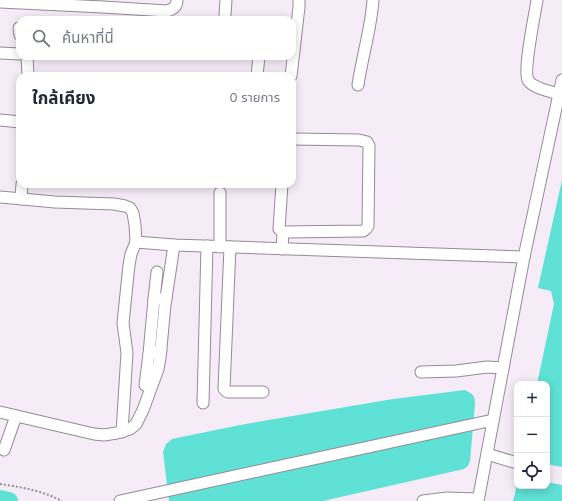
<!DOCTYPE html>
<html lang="th">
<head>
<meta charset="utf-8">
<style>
	:root { --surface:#fff; --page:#f2f2f3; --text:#1f2937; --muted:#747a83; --line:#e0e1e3 }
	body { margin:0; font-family:Poppins,"Noto Sans Thai",sans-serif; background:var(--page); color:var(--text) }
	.controls { position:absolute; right:12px; bottom:12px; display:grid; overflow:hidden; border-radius:8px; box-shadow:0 2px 10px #0003 }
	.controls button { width:36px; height:36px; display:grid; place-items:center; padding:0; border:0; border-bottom:1px solid var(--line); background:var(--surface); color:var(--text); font:20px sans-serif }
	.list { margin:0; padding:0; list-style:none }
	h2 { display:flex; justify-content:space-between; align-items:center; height:52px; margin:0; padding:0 16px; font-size:17px }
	h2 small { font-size:13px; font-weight:400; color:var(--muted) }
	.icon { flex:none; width:22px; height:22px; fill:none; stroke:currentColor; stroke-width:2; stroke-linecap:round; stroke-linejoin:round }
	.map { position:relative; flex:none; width:562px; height:501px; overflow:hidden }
	.search { position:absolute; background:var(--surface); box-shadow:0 2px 10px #0003; left:16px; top:16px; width:280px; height:44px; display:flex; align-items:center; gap:10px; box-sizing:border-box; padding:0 14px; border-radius:12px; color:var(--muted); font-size:15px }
	.panel { position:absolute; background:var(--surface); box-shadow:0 2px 10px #0003; left:16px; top:72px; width:280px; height:116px; border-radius:12px }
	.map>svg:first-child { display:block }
	.water { fill:#5fe1d5 }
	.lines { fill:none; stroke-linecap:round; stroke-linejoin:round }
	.river { stroke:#5fe1d5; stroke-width:18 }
	.minor-tunnel { stroke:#cbc2cd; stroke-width:11; stroke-dasharray:11 5.5; stroke-linecap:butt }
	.minor-casing { stroke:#948b96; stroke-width:13 }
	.path { stroke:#948d96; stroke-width:2; stroke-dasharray:2 2; stroke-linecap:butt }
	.minor { stroke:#fff; stroke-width:11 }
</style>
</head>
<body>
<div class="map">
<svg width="562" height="501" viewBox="0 0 562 501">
	<rect width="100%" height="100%" fill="#f6ecf8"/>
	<g class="water">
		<polygon points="562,180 562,467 547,464 547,384 537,384 554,304 551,291 538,288"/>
		<path d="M465 390C473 394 475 396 475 404L470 461 468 466 464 469 323 501H169L163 452 166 444 172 439 240 425 393 399Z"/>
		<polygon points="547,482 562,485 562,501 513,501 517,485 517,486 547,486"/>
	</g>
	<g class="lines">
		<polyline class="river" points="0,499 9,501"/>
		<polyline class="minor-tunnel" points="220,184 220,193"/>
		<defs>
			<g id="minor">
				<path d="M537 0C535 14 523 70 528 80 532 88 554 93 562 94"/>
				<path d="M0 2 103 7 167 11C174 9 177 6 177 0"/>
				<polyline points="225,15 226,0"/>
				<polyline points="19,28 20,35"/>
				<polyline points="0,53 20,54"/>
				<polyline points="27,56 28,76"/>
				<polyline points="257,76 259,56"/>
				<polyline points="291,76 299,7 299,0"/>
				<path d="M358 85C362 57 371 29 373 0"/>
				<polyline points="0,120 20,122"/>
				<polyline points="282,184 279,229 283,232 282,249"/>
				<polyline points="0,197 55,202 114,204 125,206 130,208 133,213 135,225 136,242 174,245 524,257"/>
				<polyline points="21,199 22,184"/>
				<polyline points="283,232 363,231 366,229 368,226 369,146 367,142 359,140 292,139"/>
				<polyline points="220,247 220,193"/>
				<polyline points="230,247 224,389 226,391 228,392 263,392"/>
				<polyline points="154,299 157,272"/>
				<polyline points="161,351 149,354 154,299 166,299"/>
				<polyline points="421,372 456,371 487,367 503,368"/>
				<polyline points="145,385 149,354"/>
				<polyline points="203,403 207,246"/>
				<polyline points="0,412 94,434 104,435 117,433 130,429 136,424 143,410 158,369 160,358 165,305 174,245"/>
				<polyline points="122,432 127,353 123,323 129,265 131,254 136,242"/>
				<polyline points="4,450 16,416"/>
				<polyline points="487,454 517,463"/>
				<polyline points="120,501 493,420"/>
				<polyline points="423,501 447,498 478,499"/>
				<polyline points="478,501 524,257 562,80"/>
			</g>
		</defs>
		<use href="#minor" class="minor-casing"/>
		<path class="path" d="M0 484C21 487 43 491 62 501"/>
		<use href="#minor" class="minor"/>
	</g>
</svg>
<div class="controls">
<button>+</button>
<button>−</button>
<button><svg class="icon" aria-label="locate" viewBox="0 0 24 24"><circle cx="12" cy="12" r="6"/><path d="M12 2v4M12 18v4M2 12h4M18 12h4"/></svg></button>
</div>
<div class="search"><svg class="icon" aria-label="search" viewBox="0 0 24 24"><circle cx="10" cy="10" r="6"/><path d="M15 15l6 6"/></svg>ค้นหาที่นี่</div>
<section class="panel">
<h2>ใกล้เคียง<small>0 รายการ</small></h2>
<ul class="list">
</ul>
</section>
</div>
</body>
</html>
